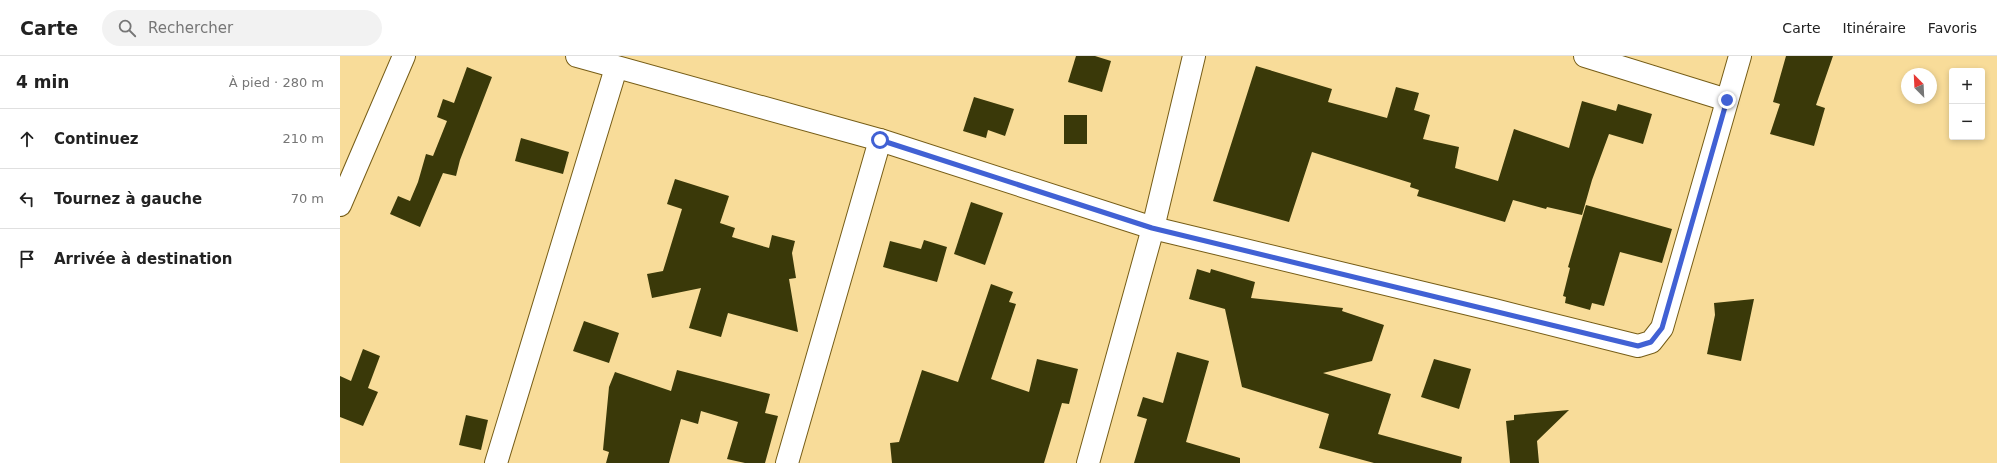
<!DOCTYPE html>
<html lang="fr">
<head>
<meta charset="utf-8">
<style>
	:root { --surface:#fff; --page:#f2f2f2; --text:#222; --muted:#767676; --line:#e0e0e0 }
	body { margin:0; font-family:"DejaVu Sans",sans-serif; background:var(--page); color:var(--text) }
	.controls { position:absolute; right:12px; top:12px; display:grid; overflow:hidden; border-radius:4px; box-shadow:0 2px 6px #0003 }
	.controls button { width:36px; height:36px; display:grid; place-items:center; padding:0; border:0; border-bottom:1px solid var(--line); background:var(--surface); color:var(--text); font:20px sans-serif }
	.compass { position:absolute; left:1561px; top:12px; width:36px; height:36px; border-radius:50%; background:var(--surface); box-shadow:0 2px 6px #0003; rotate:336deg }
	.stop { position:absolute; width:12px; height:12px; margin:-9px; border:3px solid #4161d4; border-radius:50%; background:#fff }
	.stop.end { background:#4161d4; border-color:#fff; box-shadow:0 1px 4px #0008 }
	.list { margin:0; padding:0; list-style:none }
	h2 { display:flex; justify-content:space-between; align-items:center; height:52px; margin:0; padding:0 16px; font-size:17px }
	h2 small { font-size:13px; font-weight:400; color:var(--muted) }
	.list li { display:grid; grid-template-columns:26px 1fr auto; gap:12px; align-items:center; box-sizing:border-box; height:60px; padding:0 16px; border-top:1px solid var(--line) }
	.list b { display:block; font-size:15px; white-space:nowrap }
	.list em { font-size:13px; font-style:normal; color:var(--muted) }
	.icon { flex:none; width:22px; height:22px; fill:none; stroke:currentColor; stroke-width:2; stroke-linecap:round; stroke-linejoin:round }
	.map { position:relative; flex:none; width:1657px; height:407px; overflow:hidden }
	header { display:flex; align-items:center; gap:24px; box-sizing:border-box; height:56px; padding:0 20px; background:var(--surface); border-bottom:1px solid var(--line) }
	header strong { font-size:19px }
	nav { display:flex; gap:22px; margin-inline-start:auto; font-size:14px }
	.search { width:280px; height:36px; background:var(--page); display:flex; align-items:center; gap:10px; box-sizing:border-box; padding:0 14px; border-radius:22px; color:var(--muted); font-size:15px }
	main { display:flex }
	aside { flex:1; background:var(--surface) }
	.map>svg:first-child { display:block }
	.building { fill:#3a3909 }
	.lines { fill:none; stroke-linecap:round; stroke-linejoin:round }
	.minor-casing { stroke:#765d17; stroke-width:24 }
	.minor { stroke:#fff; stroke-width:22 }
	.route { stroke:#4161d4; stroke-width:5 }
</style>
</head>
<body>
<header>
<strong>Carte</strong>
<div class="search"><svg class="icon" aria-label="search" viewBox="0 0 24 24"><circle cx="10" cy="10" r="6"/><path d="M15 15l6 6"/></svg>Rechercher</div>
<nav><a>Carte</a><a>Itinéraire</a><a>Favoris</a></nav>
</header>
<main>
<aside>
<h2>4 min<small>À pied · 280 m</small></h2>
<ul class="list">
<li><svg class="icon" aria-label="ahead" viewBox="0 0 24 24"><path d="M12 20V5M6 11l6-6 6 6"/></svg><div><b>Continuez</b></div><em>210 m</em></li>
<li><svg class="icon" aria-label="left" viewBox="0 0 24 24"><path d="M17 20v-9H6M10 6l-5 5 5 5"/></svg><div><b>Tournez à gauche</b></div><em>70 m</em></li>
<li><svg class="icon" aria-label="arrive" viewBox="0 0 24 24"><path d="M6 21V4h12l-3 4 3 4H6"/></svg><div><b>Arrivée à destination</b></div></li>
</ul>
</aside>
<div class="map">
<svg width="1657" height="407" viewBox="0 0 1657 407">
	<rect width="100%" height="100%" fill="#f8dc99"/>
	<g class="building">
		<polygon points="736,0 755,0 771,5 762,36 728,26"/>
		<polygon points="1446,0 1493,0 1476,49 1485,52 1474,90 1430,78 1440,48 1433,46"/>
		<polygon points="916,10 992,33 988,46 1047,62 1056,31 1079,37 1074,54 1090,59 1083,83 1119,91 1115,112 1158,125 1174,73 1229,92 1242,45 1276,55 1278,48 1312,58 1303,88 1269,78 1252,124 1242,159 1207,151 1206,153 1173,144 1165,166 1077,140 1079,134 1070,131 1071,127 972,96 949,166 873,145"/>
		<polygon points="127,11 152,21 120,104 116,120 103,117 80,171 50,158 58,140 70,145 78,126 86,98 93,100 107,65 97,61 103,43 114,47"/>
		<polygon points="634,41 674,53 665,80 648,74 646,82 623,75"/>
		<rect x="724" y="59" width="23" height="29"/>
		<polygon points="181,82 229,96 223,118 175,105"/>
		<polygon points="335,123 389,140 380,167 395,172 392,181 429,192 432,179 455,185 452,197 456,222 449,223 458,276 388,257 381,281 349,272 361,232 312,242 307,218 323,215 342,153 327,148"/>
		<polygon points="631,146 663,157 645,209 614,198"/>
		<polygon points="1246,149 1332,173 1322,207 1280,196 1264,250 1252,247 1250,254 1225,247 1226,241 1223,240 1230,212 1228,211"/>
		<polygon points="584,184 607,191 597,226 543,211 550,185 581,193"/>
		<polygon points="857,213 870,217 871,213 915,226 911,242 1003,252 1002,255 1044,269 1032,305 983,317 1051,338 1038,378 1122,401 1121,407 1034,407 979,392 989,358 902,331 885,253 849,243"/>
		<polygon points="651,228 673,236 669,246 676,248 651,323 689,336 697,303 738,313 729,348 722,347 704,407 552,407 550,387 559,386 582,314 618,326"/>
		<polygon points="1414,243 1401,305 1367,298 1375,259 1374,247"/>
		<polygon points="244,265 279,277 269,307 233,295"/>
		<polygon points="23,293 40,300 28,332 38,336 23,370 0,361 0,320 11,325"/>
		<polygon points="837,296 869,305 846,386 900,402 900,407 794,407 807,363 797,360 803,341 823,347"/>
		<polygon points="1094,303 1131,313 1119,353 1081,341"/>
		<polygon points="337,314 430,338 425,357 438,360 425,407 405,407 387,403 398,366 361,355 358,368 341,363 329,407 266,407 269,396 263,394 269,331 275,316 331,335"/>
		<polygon points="1229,354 1197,385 1199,407 1170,407 1166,365 1174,364 1174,359"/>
		<polygon points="126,359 148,364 141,394 119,389"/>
	</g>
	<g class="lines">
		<defs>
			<g id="minor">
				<polyline points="237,0 540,84 813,172 1154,254 1298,290 1311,286 1322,272 1400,0"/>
				<polyline points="1245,0 1387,44"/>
				<polyline points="0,149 64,0"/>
				<polyline points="156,407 276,12"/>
				<polyline points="447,407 540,84"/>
				<polyline points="748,407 813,172 854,0"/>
			</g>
		</defs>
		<use href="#minor" class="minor-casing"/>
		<use href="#minor" class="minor"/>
	</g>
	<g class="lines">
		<polyline class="route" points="540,84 812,172 1298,290 1311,286 1322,272 1387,44"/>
	</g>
</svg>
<div class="controls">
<button>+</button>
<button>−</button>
</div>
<svg class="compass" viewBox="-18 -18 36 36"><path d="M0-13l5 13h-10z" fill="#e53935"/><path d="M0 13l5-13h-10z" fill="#767676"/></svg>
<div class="stop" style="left:540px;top:84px"></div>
<div class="stop end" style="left:1387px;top:44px"></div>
</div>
</main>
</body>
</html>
